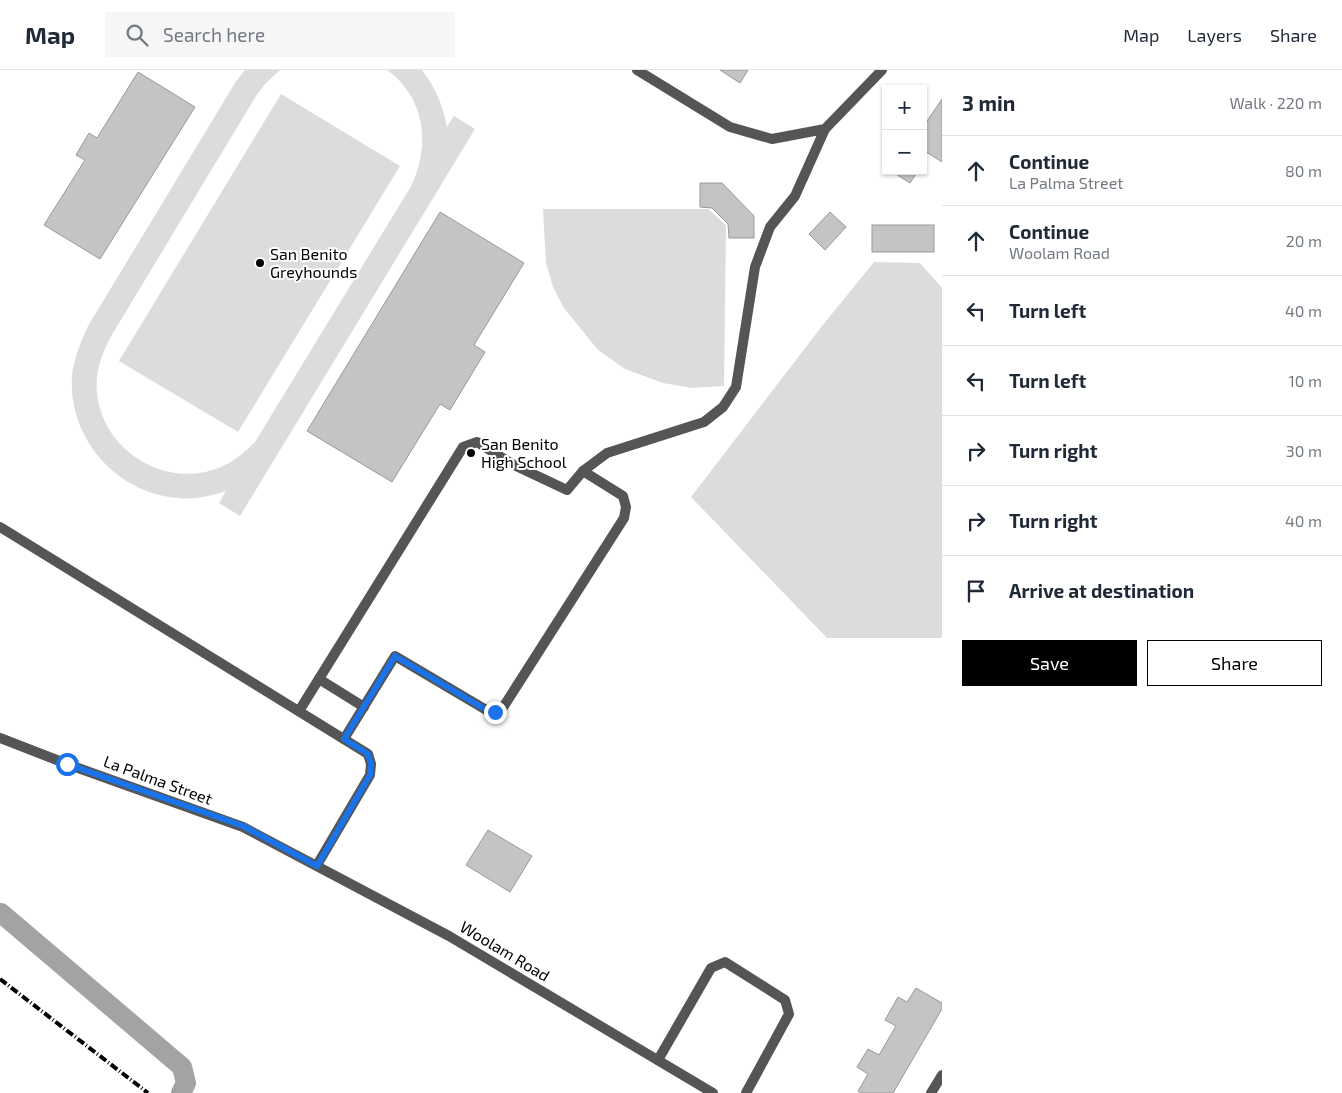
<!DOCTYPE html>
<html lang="en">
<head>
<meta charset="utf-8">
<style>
	:root { --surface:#fff; --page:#f6f6f7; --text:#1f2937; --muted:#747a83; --line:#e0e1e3; --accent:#000 }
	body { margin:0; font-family:"Exo 2",sans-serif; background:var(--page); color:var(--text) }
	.controls { position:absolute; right:15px; top:15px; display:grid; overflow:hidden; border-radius:0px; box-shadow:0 1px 4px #0004 }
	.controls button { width:45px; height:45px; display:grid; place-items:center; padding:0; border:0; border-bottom:1px solid var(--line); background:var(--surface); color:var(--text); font:25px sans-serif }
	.stop { position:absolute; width:15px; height:15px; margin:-11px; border:4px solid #1a73e8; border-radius:50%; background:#fff }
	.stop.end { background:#1a73e8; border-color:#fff; box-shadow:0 1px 5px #0008 }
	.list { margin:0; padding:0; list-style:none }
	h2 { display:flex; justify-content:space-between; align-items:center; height:65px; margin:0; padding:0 20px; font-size:21px }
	h2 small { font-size:16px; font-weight:400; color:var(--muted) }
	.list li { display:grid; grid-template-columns:32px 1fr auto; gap:15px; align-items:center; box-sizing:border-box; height:70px; padding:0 20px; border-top:1px solid var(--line) }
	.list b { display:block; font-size:19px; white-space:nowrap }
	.list p { margin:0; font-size:16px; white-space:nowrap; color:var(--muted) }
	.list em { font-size:16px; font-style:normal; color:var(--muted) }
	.actions { display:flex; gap:10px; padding:15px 20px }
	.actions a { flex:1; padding:11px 0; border:1px solid var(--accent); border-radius:0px; text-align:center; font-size:18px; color:var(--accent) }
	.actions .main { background:var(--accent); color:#fff }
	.icon { flex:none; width:28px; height:28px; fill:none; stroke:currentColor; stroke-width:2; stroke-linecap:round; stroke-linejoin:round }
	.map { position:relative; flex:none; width:942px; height:1023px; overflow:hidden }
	header { display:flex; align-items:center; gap:30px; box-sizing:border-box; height:70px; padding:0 25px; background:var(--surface); border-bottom:1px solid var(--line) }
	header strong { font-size:24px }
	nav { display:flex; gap:28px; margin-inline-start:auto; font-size:18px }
	.search { width:350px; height:45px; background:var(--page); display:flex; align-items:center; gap:12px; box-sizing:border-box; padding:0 18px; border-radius:0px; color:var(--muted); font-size:19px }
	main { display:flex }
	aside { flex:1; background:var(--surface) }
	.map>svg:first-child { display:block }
	.green { fill:#dcdcdc }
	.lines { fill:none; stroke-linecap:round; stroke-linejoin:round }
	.stream { stroke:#a3a3a3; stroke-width:5.5 }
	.canal { stroke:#a3a3a3; stroke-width:20 }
	.building { fill:#c4c4c4; stroke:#999 }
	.lane { stroke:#555; stroke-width:10 }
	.street { stroke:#555; stroke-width:10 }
	.rail { stroke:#000; stroke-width:4; stroke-dasharray:8 2.5 1 2.5; stroke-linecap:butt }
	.route { stroke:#1a73e8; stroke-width:6 }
	.poi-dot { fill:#000; stroke:#fff; stroke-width:2 }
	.labels { text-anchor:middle; stroke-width:4; stroke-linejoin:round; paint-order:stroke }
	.poi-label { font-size:16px; fill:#000; stroke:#fff; text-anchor:start }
	.street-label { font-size:16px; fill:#000; stroke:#fff }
</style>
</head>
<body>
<header>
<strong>Map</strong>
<div class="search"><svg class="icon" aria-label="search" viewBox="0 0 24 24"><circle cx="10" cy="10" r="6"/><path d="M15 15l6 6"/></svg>Search here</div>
<nav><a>Map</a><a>Layers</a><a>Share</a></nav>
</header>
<main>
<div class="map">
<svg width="942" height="1023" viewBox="0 0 942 1023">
	<rect width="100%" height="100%" fill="#fff"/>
	<g class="green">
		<path d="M245 0H280L265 14 256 26 110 268C101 286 95 303 97 323 103 382 167 420 221 397 235 391 245 382 255 372L410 118C431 77 426 28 387 0H422C435 17 443 35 447 57L454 46 475 59 240 446 219 433 226 421C210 426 194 430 178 428 116 423 68 368 72 306 74 288 81 272 88 256L235 13Z"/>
		<polygon points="281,24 400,96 238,362 119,291"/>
		<polygon points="543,139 708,139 726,155 724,316 692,318 663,313 625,299 598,280 564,238 553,217 546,193"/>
		<polygon points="874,192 920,193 942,218 942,568 827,568 691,427 822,256"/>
	</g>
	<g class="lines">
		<polyline class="stream" points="185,1007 193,1013"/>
		<polyline class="canal" points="1,843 182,997 186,1013 181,1023"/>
	</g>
	<g class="building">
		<polygon points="720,0 748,0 740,13"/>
		<polygon points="138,2 195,37 100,189 44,155 85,90 76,85 89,63 97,68"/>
		<polygon points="942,29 942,92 923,80 923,57"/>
		<polygon points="891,101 918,101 910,113"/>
		<polygon points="700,113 722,113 754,146 754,168 729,168 728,154 712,138 700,137"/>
		<polygon points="440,142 524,193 474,275 485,282 450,340 440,334 392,412 307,361"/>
		<polygon points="830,142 846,157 825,180 809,164"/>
		<rect x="872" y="155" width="62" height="27"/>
		<polygon points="488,760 532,786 510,822 466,795"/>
		<polygon points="916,918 942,933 942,939 893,1023 861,1023 858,1021 868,1004 857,997 868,979 879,985 896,956 885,950 898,927 907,932"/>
	</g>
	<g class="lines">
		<g class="lane">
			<polyline points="637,0 730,57 772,69 825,59 882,0"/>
			<polyline points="583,401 607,383 704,352 723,337 736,317 755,197 770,157 795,126 825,59"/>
			<polyline points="0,457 368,684 371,694 370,705 317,795"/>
			<polyline points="319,609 364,637"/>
			<polyline points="299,641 463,377 477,372 514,395 567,420 583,401 623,426 626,437 624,448 502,639 495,642 488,641 395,586 344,669"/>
			<polyline points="658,990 711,898 725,892 785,930 789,944 746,1023"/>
			<polyline points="931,1023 942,1005"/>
		</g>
		<polyline class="street" points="0,668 67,694 243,757 449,866 713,1023"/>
		<polyline class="rail" points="0,909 148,1023"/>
	</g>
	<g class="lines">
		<polyline class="route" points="67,694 243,756 317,796 370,705 371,694 368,684 344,669 395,586 488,641 495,642"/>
	</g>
	<g class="poi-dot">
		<circle cx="260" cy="193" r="5"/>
		<circle cx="471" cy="383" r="5"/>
	</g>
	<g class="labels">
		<g class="poi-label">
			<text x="270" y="190">San Benito<tspan x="270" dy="18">Greyhounds</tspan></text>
			<text x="481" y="380">San Benito<tspan x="481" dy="18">High School</tspan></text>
		</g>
		<g class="street-label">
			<text transform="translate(158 710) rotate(20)" y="6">La Palma Street</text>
			<text transform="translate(505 881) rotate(31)" y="6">Woolam Road</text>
		</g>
	</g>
</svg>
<div class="controls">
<button>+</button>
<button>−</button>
</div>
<div class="stop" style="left:67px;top:694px"></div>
<div class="stop end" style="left:495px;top:642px"></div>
</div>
<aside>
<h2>3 min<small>Walk · 220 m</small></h2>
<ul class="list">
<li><svg class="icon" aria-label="ahead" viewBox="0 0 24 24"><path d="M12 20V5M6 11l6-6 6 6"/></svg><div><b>Continue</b><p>La Palma Street</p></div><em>80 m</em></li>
<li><svg class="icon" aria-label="ahead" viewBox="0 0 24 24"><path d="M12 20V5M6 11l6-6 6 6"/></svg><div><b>Continue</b><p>Woolam Road</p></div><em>20 m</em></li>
<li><svg class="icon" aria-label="left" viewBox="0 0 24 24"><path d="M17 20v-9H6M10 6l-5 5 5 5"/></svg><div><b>Turn left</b></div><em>40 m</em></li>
<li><svg class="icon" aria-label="left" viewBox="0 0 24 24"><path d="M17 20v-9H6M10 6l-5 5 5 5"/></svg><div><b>Turn left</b></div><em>10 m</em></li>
<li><svg class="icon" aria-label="right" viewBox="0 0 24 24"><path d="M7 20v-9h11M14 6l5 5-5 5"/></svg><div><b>Turn right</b></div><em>30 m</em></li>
<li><svg class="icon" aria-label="right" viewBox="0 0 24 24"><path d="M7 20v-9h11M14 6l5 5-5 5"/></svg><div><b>Turn right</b></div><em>40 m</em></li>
<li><svg class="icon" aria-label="arrive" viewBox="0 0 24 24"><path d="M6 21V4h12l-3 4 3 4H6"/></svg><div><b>Arrive at destination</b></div></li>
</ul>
<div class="actions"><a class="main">Save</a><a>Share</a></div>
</aside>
</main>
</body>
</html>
